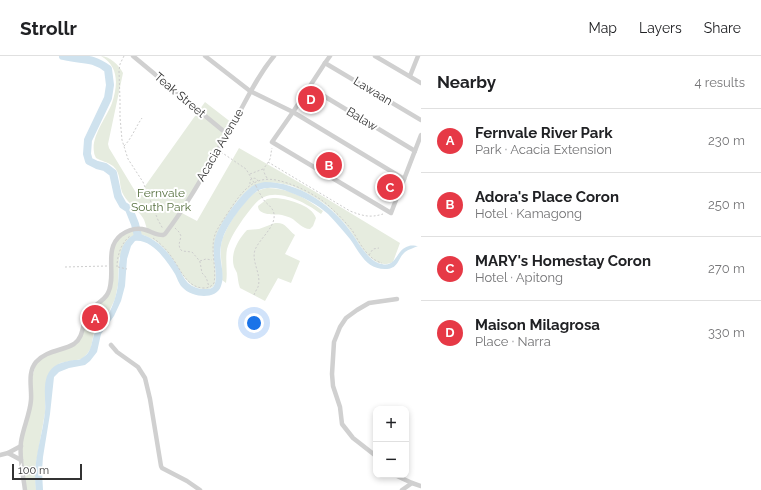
<!DOCTYPE html>
<html lang="en">
<head>
<meta charset="utf-8">
<style>
	:root { --surface:#fff; --page:#f6f6f6; --text:#202124; --muted:#757577; --line:#e0e0e0; --accent:#e63946 }
	body { margin:0; font-family:Raleway,sans-serif; background:var(--page); color:var(--text) }
	.controls { position:absolute; right:12px; bottom:12px; display:grid; overflow:hidden; border-radius:8px; box-shadow:0 2px 6px #0003 }
	.controls button { width:36px; height:36px; display:grid; place-items:center; padding:0; border:0; border-bottom:1px solid var(--line); background:var(--surface); color:var(--text); font:20px sans-serif }
	.scale { position:absolute; left:12px; bottom:10px; width:70px; box-sizing:border-box; padding-left:4px; border:2px solid #333; border-top:0; font-size:11px; line-height:14px; white-space:nowrap; color:#333; -webkit-text-stroke:3px #fff; paint-order:stroke }
	.you { position:absolute; left:254px; top:267px; width:14px; height:14px; margin:-10px; border:3px solid #fff; border-radius:50%; background:#1a73e8; box-shadow:0 0 0 6px #1a73e833 }
	.badge { display:grid; place-items:center; width:26px; height:26px; border-radius:50%; background:var(--accent); color:#fff; font-size:13px; font-weight:700 }
	.pin { position:absolute; translate:-50% -50%; border:2px solid #fff; box-shadow:0 1px 4px #0006 }
	.list { margin:0; padding:0; list-style:none }
	h2 { display:flex; justify-content:space-between; align-items:center; height:52px; margin:0; padding:0 16px; font-size:17px }
	h2 small { font-size:13px; font-weight:400; color:var(--muted) }
	.list li { display:grid; grid-template-columns:26px 1fr auto; gap:12px; align-items:center; box-sizing:border-box; height:64px; padding:0 16px; border-top:1px solid var(--line) }
	.list b { display:block; font-size:15px; white-space:nowrap }
	.list p { margin:0; font-size:13px; white-space:nowrap; color:var(--muted) }
	.list em { font-size:13px; font-style:normal; color:var(--muted) }
	.map { position:relative; flex:none; width:421px; height:434px; overflow:hidden }
	header { display:flex; align-items:center; gap:24px; box-sizing:border-box; height:56px; padding:0 20px; background:var(--surface); border-bottom:1px solid var(--line) }
	header strong { font-size:19px }
	nav { display:flex; gap:22px; margin-inline-start:auto; font-size:14px }
	main { display:flex }
	aside { flex:1; background:var(--surface) }
	.map>svg:first-child { display:block }
	.green { fill:#e6ecdf }
	.water { fill:#cfe2ee }
	.lines { fill:none; stroke-linecap:round; stroke-linejoin:round }
	.river { stroke:#cfe2ee; stroke-width:8 }
	.path { stroke:#cdcdcd; stroke-width:1; stroke-dasharray:2 2; stroke-linecap:butt }
	.minor { stroke:#d0d0d0; stroke-width:4.5 }
	.path-bridge { stroke:#cdcdcd; stroke-width:1; stroke-dasharray:2 2; stroke-linecap:butt }
	.labels { text-anchor:middle; stroke-width:4; stroke-linejoin:round; paint-order:stroke }
	.street-label { font-size:12px; fill:#333; stroke:#fff }
	.park-label { font-size:12px; fill:#56703f; stroke:#fff }
</style>
</head>
<body>
<header>
<strong>Strollr</strong>
<nav><a>Map</a><a>Layers</a><a>Share</a></nav>
</header>
<main>
<div class="map">
<svg width="421" height="434" viewBox="0 0 421 434">
	<rect width="100%" height="100%" fill="#fff"/>
	<g class="green">
		<path d="M101 0C109 0 119 9 123 17L108 88 109 92 138 140 205 46 232 67 180 156 197 165 239 92 314 135 400 187 393 206C373 216 359 187 349 173 344 166 337 159 331 153 321 144 304 135 292 130 287 129 282 127 277 127 272 126 254 129 250 132 239 140 226 160 220 173 217 179 215 187 214 193 212 204 218 216 215 227 214 231 210 233 206 233 186 234 181 213 170 200 162 189 153 181 139 178L119 202 118 229 115 243 107 260 98 270 94 276 91 292 87 298 82 303 60 307 45 331V357L35 413 36 434H25L21 385 31 345V326L36 307 44 300 69 290 79 282 88 257 108 237 111 198 115 185 126 176 147 174C146 170 145 165 143 162 137 152 126 146 122 136 119 127 121 117 113 110 108 106 101 105 96 102 95 100 94 98 94 96 91 80 107 61 112 47 118 29 119 10 101 0Z"/>
		<path d="M267 132C289 132 306 142 323 155L321 158C308 148 281 133 264 141 255 145 249 156 243 163 237 172 230 182 227 193 225 205 228 216 226 227L222 224C223 213 220 202 221 190 222 176 241 148 253 138 257 135 262 133 267 132Z"/>
		<path d="M273 142C286 142 312 149 316 162L313 170 310 173C302 173 298 166 291 162 289 161 285 160 282 159 275 158 258 160 258 150L267 143Z"/>
		<path d="M275 167C286 166 287 173 295 179L285 198 300 205 291 227 278 222 265 245 240 232C238 227 238 222 237 217 236 215 235 213 234 211 230 197 238 184 247 174L259 173Z"/>
	</g>
	<path class="water" d="M265 126C298 126 329 147 348 172 356 182 366 202 378 207 398 214 394 194 409 190 412 189 416 190 418 190 414 192 409 193 405 196 397 203 399 213 385 213 366 213 360 197 350 183 343 175 336 166 328 158 317 148 303 141 289 136 280 132 269 130 259 134 248 140 226 170 223 182 220 189 220 198 221 206 222 213 224 222 221 230 219 237 211 240 204 240 197 240 187 237 182 231 179 228 177 222 175 218 167 205 152 183 135 185L131 190 127 203 125 230 121 245 114 260 101 278 97 296 90 305 85 309 69 312 59 316 54 321 50 358 43 401 42 415 43 434H36C32 405 42 384 45 356 46 345 43 331 47 320 52 308 62 306 74 304 77 304 80 304 82 302 93 296 91 285 95 276 97 269 104 265 108 259 113 250 117 238 118 228 120 212 116 190 132 180 137 177 141 178 146 180 162 187 171 200 180 214 182 218 184 223 188 227 193 231 198 233 204 233 207 233 211 233 213 231 218 226 215 211 214 204 214 197 213 190 215 183 219 168 239 140 251 131 255 128 260 127 265 126Z"/>
	<g class="lines">
		<path class="river" d="M63 0C82 5 91 0 108 13L110 29 108 42 88 84 87 98 89 105 97 109 105 111 113 117 118 140 123 149 129 153 135 168 138 180"/>
		<g class="path">
			<polyline points="124,0 120,8 119,15 120,44 120,61 122,84 128,103 143,126 158,164 163,173"/>
			<path d="M124 90C132 82 135 72 142 62"/>
			<polyline points="221,96 246,113 253,125"/>
			<path d="M268 106 350 155C363 160 370 162 383 158"/>
			<polyline points="250,118 263,113"/>
			<path d="M267 122C260 111 266 112 270 103 271 99 271 96 272 92"/>
			<path d="M250 128V124C253 122 256 121 258 125"/>
			<path d="M175 172 179 176 181 180C180 186 177 190 182 195L192 196 198 203 200 206 202 217 205 220 207 224 209 231"/>
			<path d="M153 182C160 187 166 193 171 200 180 212 186 231 203 232 208 232 211 231 214 227 217 210 209 192 216 176 220 168 226 160 231 152 252 120 265 117 300 132 311 137 325 145 333 154 340 160 346 167 352 174 360 187 367 203 382 207"/>
			<polyline points="369,199 373,193 379,192"/>
			<polyline points="200,205 206,203 212,204"/>
			<polyline points="65,211 107,210"/>
			<path d="M117 211C117 200 121 187 130 180"/>
			<polyline points="118,211 127,213"/>
			<path d="M254 239C255 236 257 233 258 231 262 218 251 206 255 194 259 183 276 171 274 158 273 150 265 148 262 141 260 138 258 134 256 130"/>
		</g>
		<g class="minor">
			<polyline points="133,0 227,78"/>
			<polyline points="205,0 250,35 293,56 404,123"/>
			<polyline points="330,0 325,7 293,56 272,86 391,157 421,79"/>
			<polyline points="375,0 421,27"/>
			<polyline points="325,7 421,64"/>
			<polyline points="410,20 418,0"/>
			<polyline points="309,31 415,95"/>
			<polyline points="111,289 117,296 138,311 145,322 150,343 161,410 162,412 187,425 200,434"/>
			<polyline points="8,397 21,404"/>
			<polyline points="0,399 8,397 21,390"/>
			<polyline points="376,400 353,382 342,368 340,351 333,330 332,318 334,286 340,271 346,262 357,254 369,247 397,243"/>
			<polyline points="395,419 412,427 421,430"/>
			<path d="M25 434C23 418 19 402 21 386 23 372 30 358 31 344 32 332 27 317 36 306 47 294 62 295 74 288 84 281 82 268 87 258 92 249 104 246 108 237 117 219 103 193 121 179 128 174 137 171 146 174 152 176 156 179 163 179L165 178C191 144 211 105 233 68 246 45 257 20 274 0"/>
			<polyline points="402,434 412,427"/>
		</g>
		<polyline class="path-bridge" points="253,125 256,130"/>
	</g>
	<g class="labels">
		<g class="street-label">
			<text transform="translate(373 35) rotate(31)" y="4">Lawaan</text>
			<text transform="translate(180 39) rotate(40)" y="4">Teak Street</text>
			<text transform="translate(362 63) rotate(31)" y="4">Balaw</text>
			<text transform="translate(220 89) rotate(-60)" y="4">Acacia Avenue</text>
		</g>
		<g class="park-label">
			<text x="161" y="141">Fernvale<tspan x="161" dy="14">South Park</tspan></text>
		</g>
	</g>
</svg>
<div class="controls">
<button>+</button>
<button>−</button>
</div>
<div class="scale">100 m</div>
<div class="you"></div>
<div class="pin badge" style="left:95px;top:262px">A</div>
<div class="pin badge" style="left:329px;top:109px">B</div>
<div class="pin badge" style="left:390px;top:131px">C</div>
<div class="pin badge" style="left:311px;top:43px">D</div>
</div>
<aside>
<h2>Nearby<small>4 results</small></h2>
<ul class="list">
<li><span class="badge">A</span><div><b>Fernvale River Park</b><p>Park · Acacia Extension</p></div><em>230 m</em></li>
<li><span class="badge">B</span><div><b>Adora's Place Coron</b><p>Hotel · Kamagong</p></div><em>250 m</em></li>
<li><span class="badge">C</span><div><b>MARY's Homestay Coron</b><p>Hotel · Apitong</p></div><em>270 m</em></li>
<li><span class="badge">D</span><div><b>Maison Milagrosa</b><p>Place · Narra</p></div><em>330 m</em></li>
</ul>
</aside>
</main>
</body>
</html>
